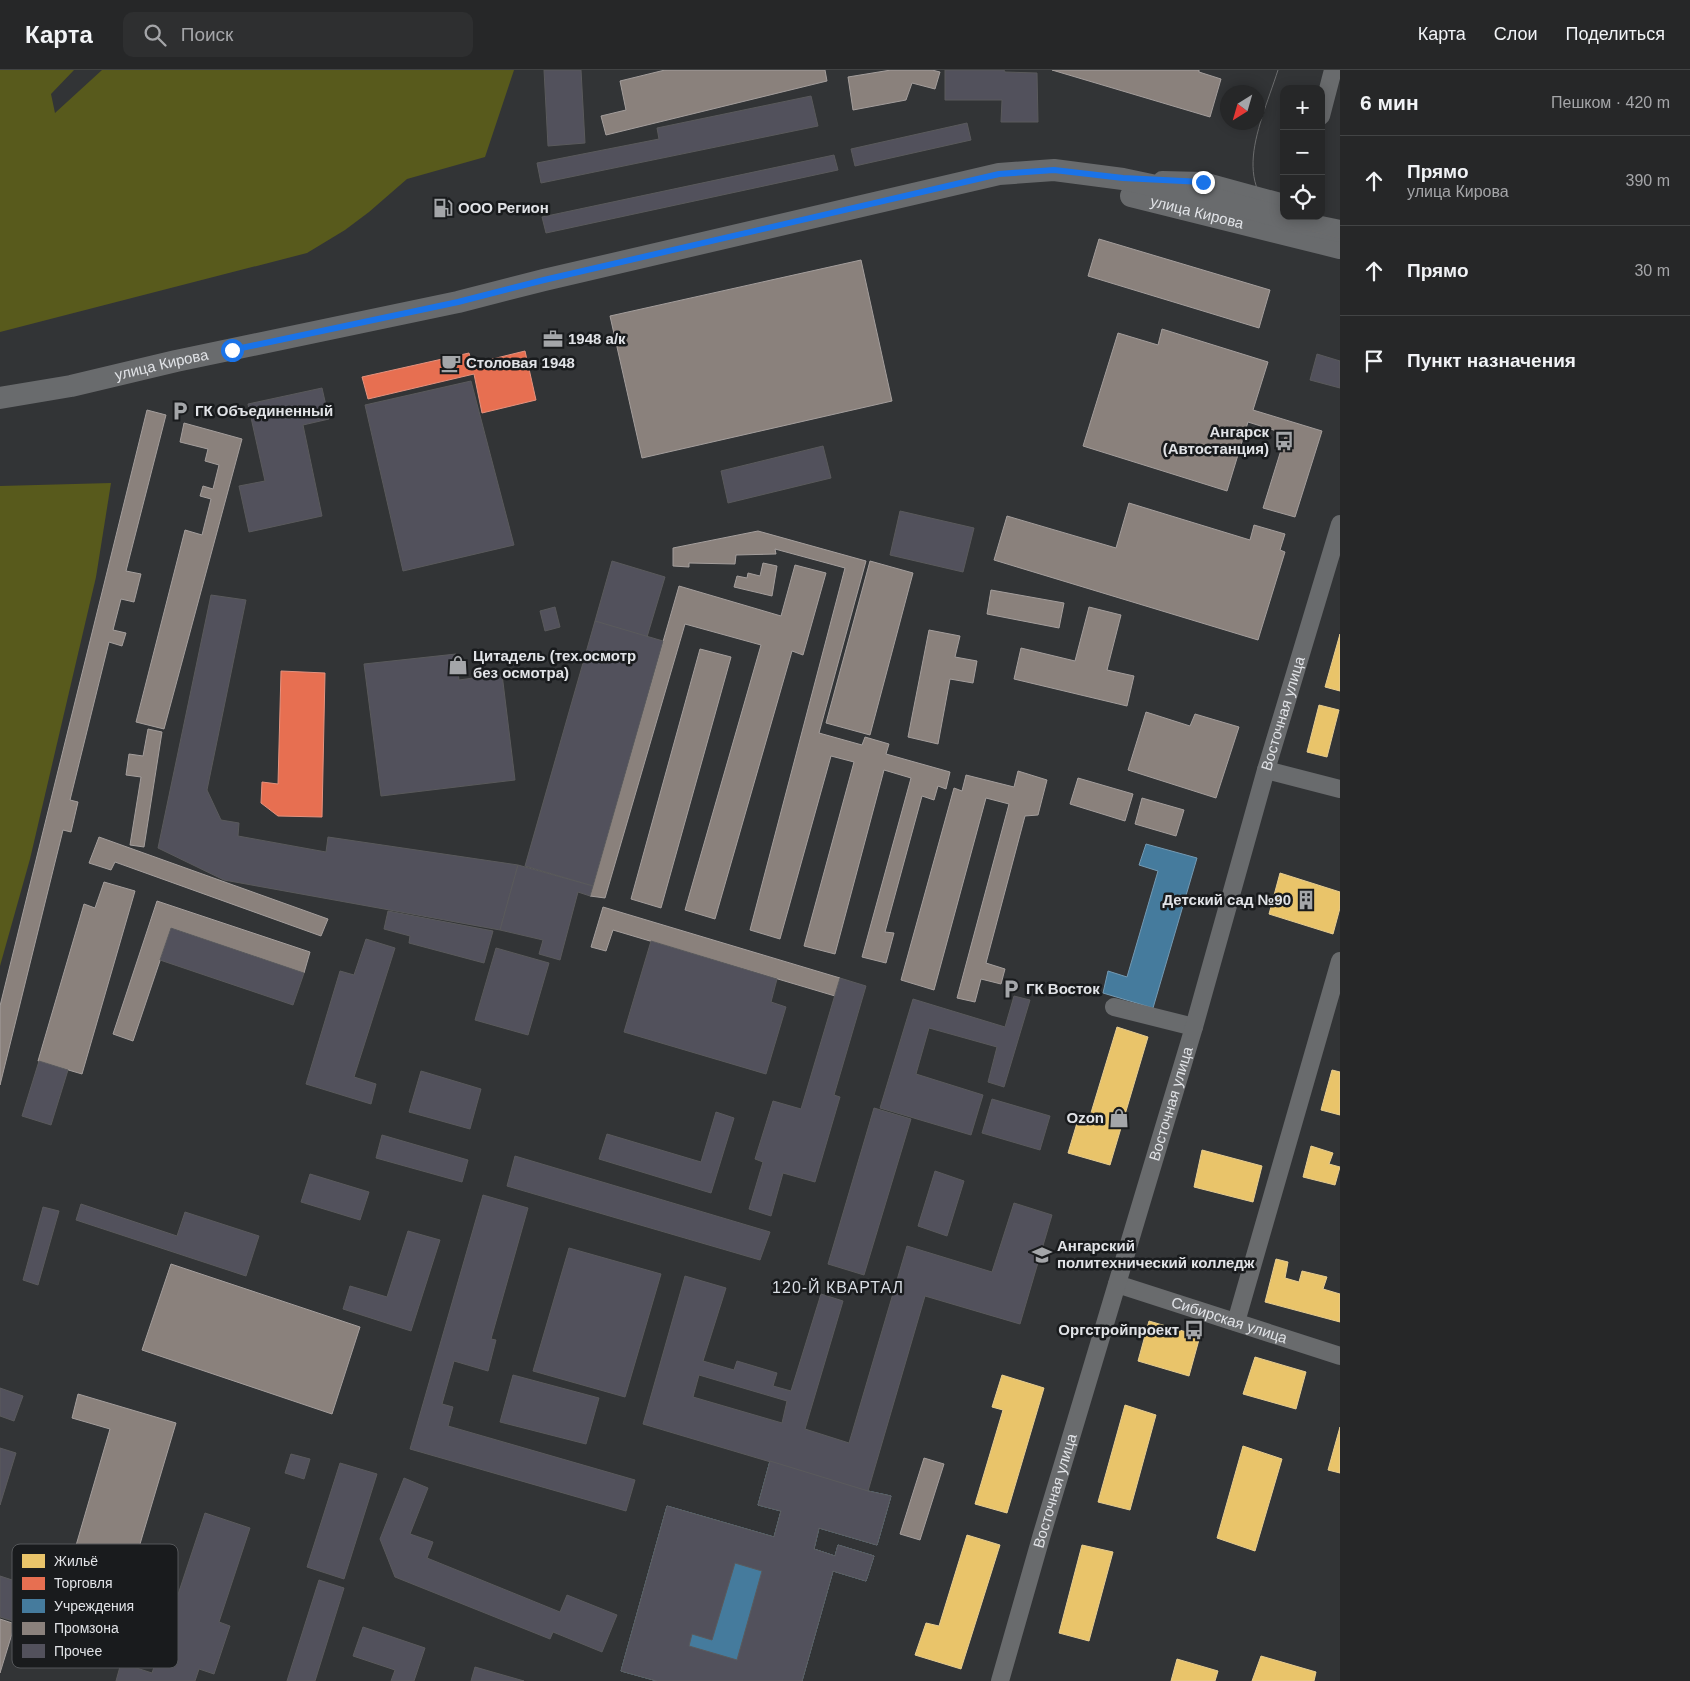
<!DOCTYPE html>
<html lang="ru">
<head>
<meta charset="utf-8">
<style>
	:root { --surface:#262728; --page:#2e2f30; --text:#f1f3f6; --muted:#a4a5a8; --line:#424445 }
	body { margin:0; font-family:Helvetica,sans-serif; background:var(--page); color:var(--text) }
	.controls { position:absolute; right:15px; top:15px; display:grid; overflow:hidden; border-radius:10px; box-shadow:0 2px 12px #0003 }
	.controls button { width:45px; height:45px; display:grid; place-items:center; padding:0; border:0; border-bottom:1px solid var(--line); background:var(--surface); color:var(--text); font:25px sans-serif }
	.compass { position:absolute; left:1220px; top:15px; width:45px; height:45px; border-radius:50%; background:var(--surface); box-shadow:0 2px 12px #0003; rotate:217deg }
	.stop { position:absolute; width:15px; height:15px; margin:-11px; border:4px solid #1a73e8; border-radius:50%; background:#fff }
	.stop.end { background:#1a73e8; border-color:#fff; box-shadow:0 1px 5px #0008 }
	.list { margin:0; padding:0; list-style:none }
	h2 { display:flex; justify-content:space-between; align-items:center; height:65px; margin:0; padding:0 20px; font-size:21px }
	h2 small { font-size:16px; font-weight:400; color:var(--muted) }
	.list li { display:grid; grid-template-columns:32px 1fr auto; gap:15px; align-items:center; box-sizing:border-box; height:90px; padding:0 20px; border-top:1px solid var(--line) }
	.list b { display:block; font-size:19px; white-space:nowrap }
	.list p { margin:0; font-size:16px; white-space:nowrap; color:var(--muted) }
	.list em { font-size:16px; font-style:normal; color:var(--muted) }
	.icon { flex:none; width:28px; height:28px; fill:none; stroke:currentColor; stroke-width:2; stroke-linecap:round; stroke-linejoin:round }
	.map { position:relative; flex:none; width:1340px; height:1611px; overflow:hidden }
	header { display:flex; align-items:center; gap:30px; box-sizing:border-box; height:70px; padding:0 25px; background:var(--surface); border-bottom:1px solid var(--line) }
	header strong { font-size:24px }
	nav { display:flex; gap:28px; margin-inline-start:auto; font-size:18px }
	.search { width:350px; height:45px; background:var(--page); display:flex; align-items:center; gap:12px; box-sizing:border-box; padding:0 18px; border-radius:10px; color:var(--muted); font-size:19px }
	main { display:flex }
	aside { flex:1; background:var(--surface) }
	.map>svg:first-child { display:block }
	.forest { fill:#585a1c }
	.homes { fill:#e9c46a; stroke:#e7cd90 }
	.shops { fill:#e76f51; stroke:#e5927e }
	.public { fill:#457b9d; stroke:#749ab3 }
	.industry { fill:#8a817c; stroke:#a49e9c }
	.building { fill:#52515c; stroke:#5a5a5c; fill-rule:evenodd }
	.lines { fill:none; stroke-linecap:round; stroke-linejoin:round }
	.minor { stroke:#696b6d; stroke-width:18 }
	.tertiary { stroke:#696b6d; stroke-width:22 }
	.tram { stroke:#6b6c6d; stroke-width:1 }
	.route { stroke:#1a73e8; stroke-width:6 }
	.labels { text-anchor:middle; stroke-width:5; stroke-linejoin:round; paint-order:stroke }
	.poi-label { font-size:15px; font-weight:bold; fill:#e1e3e7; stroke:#191b1d; text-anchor:start }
	.street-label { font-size:15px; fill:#e1e3e7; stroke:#191b1d }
	.neighbourhood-label { font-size:16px; letter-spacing:1px; fill:#d9dde4; stroke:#191b1d }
	.key { fill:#191b1d; stroke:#55575a; stroke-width:1 }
	.key-label { font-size:14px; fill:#e1e3e7 }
</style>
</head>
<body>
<header>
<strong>Карта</strong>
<div class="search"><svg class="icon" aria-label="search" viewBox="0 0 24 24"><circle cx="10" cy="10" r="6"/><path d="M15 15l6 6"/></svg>Поиск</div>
<nav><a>Карта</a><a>Слои</a><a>Поделиться</a></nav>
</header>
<main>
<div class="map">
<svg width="1340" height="1611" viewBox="0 0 1340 1611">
	<rect width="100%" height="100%" fill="#323436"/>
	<g class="forest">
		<polygon points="0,0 74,0 51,24 55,43 102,0 514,0 485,87 407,109 369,142 345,160 307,183 0,262"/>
		<polygon points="111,413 96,507 30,789 0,896 0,416"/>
	</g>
	<g class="homes">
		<polygon points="1340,564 1340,621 1325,617"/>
		<polygon points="1319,635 1339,640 1327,687 1307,682"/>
		<polygon points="1280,803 1340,822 1340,838 1333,864 1269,844"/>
		<polygon points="1117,957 1148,967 1110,1095 1068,1083 1077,1053 1087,1056"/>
		<polygon points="1332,1000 1340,1002 1340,1045 1321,1040"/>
		<polygon points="1311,1076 1333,1083 1329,1094 1340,1097 1335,1115 1303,1107"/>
		<polygon points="1202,1080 1262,1096 1253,1132 1194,1117"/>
		<polygon points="1276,1189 1288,1192 1285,1208 1299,1212 1302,1201 1327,1207 1323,1219 1340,1224 1340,1252 1265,1232"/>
		<polygon points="1149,1251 1200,1266 1189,1306 1138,1291"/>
		<polygon points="1255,1287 1306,1302 1296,1339 1243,1324"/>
		<polygon points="1002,1305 1044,1318 1007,1443 975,1434 1003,1340 992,1337"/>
		<polygon points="1125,1335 1156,1345 1130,1440 1098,1432"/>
		<polygon points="1340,1357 1340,1403 1328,1400"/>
		<polygon points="1243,1376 1282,1389 1255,1481 1217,1468"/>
		<polygon points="967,1465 1000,1475 961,1599 915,1585 926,1553 939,1556"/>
		<polygon points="1082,1475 1113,1482 1089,1571 1059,1563"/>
		<polygon points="1261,1586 1316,1602 1314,1611 1252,1611"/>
		<polygon points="1177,1589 1218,1601 1215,1611 1171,1611"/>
	</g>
	<g class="shops">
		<polygon points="525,281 536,330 482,343 474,304 368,329 362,307 469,283 472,294"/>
		<polygon points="281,601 325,603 322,747 278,746 261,733 262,712 278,714"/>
	</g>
	<g class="public">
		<polygon points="1146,774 1197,788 1153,938 1103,923 1108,901 1127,907 1158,801 1139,795"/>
		<polygon points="770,1391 868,1421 891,1426 877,1475 819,1458 814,1479 835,1486 838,1475 874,1486 866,1511 833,1501 802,1611 657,1611 621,1601 667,1436 774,1467 781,1441 758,1435"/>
	</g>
	<g class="industry">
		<polygon points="665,0 825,0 827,11 606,65 601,46 626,40 620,11"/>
		<polygon points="891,0 932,0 940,2 935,19 912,13 906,30 853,40 848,7"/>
		<polygon points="1052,0 1199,0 1199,2 1221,9 1210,47"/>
		<polygon points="1099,169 1270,220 1259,258 1088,206"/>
		<polygon points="861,190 892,331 642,388 610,246"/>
		<polygon points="1162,259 1268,292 1253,340 1322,361 1295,447 1263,438 1286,364 1248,352 1227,421 1083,376 1118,263 1158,275"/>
		<polygon points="147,340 166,345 126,501 141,504 134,532 121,529 113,560 126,563 122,576 109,572 70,730 78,732 71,762 63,760 0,1015 0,936"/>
		<polygon points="184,353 242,369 164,659 136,652 185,460 202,465 211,429 200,426 203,416 213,419 219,395 205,391 208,379 180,372"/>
		<polygon points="1129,433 1250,470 1254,455 1285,464 1280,480 1285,482 1258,570 994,490 1007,446 1116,478"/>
		<polygon points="758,461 866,491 819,663 862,675 865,667 889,674 886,684 950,702 946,719 938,716 934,730 922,726 885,862 894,863 886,893 862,887 911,708 884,700 835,884 804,876 854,692 831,686 780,869 750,860 845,498 775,479 776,484 736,485 735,494 689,493 689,497 673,496 673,478"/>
		<polygon points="870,491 913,503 870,665 826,653"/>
		<polygon points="763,493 777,496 772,526 734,517 737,506 747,508 748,503 760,506"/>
		<polygon points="795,495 826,503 803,585 792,581 715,849 685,840 761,575 685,554 605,828 590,826 679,516 781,546"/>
		<polygon points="991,520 1064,533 1059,558 987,544"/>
		<polygon points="1089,537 1121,545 1107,600 1134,606 1127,636 1014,609 1021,578 1075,591"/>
		<polygon points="929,560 960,566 955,587 977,591 973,613 950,609 938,674 908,667"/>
		<polygon points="700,579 731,587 661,838 631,829"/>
		<polygon points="1146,642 1190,656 1195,644 1239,657 1216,728 1128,700"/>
		<polygon points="148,659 162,662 144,777 130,775 141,707 126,705 129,684 143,686"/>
		<polygon points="1018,701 1047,710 1038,745 1025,746 986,893 1005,899 1001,914 981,909 975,932 957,928 1009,734 986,728 934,920 901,910 954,718 962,721 966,705 1014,717"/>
		<polygon points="1078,708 1133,724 1125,751 1070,734"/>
		<polygon points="1142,728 1184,740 1176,766 1135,754"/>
		<polygon points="99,767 328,849 321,866 115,792 111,800 89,793"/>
		<polygon points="104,812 135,821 82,1004 38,991 84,834 95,838"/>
		<polygon points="157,831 310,882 304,903 171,858 133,971 113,964"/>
		<polygon points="603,837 840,908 835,926 613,860 606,881 591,877"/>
		<polygon points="171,1194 360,1257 332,1344 142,1280"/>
		<polygon points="78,1324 176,1353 121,1538 63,1520 110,1359 72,1348"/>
		<polygon points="924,1388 944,1394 920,1470 900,1464"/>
		<polygon points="0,1549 15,1554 0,1603"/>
	</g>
	<g class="building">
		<polygon points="544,0 581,0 585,73 548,76"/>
		<polygon points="945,0 1004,0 1005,2 1037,3 1038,52 1001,52 1002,30 945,30"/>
		<polygon points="811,26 818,56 541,113 537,93 659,69 657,58"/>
		<polygon points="967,53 971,70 855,96 851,79"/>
		<polygon points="834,85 838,100 546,163 542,147"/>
		<polygon points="1317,284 1340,291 1340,318 1310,310"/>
		<polygon points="471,311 514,475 403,501 365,335"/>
		<polygon points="322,318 329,349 303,355 322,446 249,462 239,416 265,411 248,334"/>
		<polygon points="823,376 831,408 728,433 721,401"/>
		<polygon points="900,441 974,458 963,502 890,485"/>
		<polygon points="612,491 665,507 647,567 595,551"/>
		<polygon points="211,525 246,530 207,720 221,750 239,753 238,766 326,782 328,767 518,795 500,860 224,810 158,778"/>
		<polygon points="555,537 560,557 545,561 540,541"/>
		<polygon points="595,551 663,571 593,816 525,796"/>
		<polygon points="456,584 459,610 502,604 515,710 381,726 364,594"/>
		<polygon points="518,795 593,816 590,826 578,822 560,890 539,884 543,870 500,860"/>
		<polygon points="388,841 493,861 484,893 409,873 410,866 384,859"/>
		<polygon points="171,858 304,903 293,935 160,890"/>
		<polygon points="366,869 395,878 354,1007 376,1014 371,1034 306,1014 340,901 354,905"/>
		<polygon points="651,871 777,909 771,932 786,937 766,1004 624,962"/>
		<polygon points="496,878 549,893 528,965 475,950"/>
		<polygon points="840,908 866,916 834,1025 840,1027 815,1112 783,1103 771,1146 749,1139 763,1092 755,1089 773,1031 801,1039"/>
		<polygon points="1014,926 1030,930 1004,1017 988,1012 997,977 929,958 916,1004 983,1025 971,1065 880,1038 913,929 1005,957"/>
		<polygon points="39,991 68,1000 51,1055 22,1046"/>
		<polygon points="421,1001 481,1019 470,1059 409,1042"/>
		<polygon points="992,1029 1050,1046 1040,1080 982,1063"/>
		<polygon points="874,1038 911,1049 864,1205 828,1194"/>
		<polygon points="716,1042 734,1048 711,1123 599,1089 607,1064 701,1092"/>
		<polygon points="382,1065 468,1090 462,1112 376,1088"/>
		<polygon points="515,1086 770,1162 760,1190 507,1116"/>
		<polygon points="935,1101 964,1111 947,1166 918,1156"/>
		<polygon points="310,1104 369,1122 360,1150 301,1132"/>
		<polygon points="483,1125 528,1138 491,1269 496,1270 488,1301 454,1291 442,1334 453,1337 448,1356 635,1410 626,1441 410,1379"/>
		<path d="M1014 1133 1052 1145 1020 1254 925 1226 868 1421 643 1354 685 1206 726 1218 703 1291 734 1300 737 1291 777 1303 773 1316 791 1321 821 1224 843 1231 805 1359 849 1373 907 1176 992 1202ZM699 1305 787 1331 782 1353 693 1327Z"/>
		<polygon points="81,1134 177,1166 185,1142 259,1166 246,1206 76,1150"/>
		<polygon points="43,1137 59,1141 38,1215 23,1210"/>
		<polygon points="408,1161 440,1170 411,1261 343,1239 350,1216 387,1227"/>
		<polygon points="569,1178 661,1204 625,1327 533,1301"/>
		<polygon points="513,1305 599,1328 586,1374 500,1352"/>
		<polygon points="0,1318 23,1326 14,1351 0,1346"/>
		<polygon points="0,1378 16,1383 0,1435"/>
		<polygon points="291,1384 310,1389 304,1409 285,1403"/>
		<path d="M770 1391 868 1421 891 1426 877 1475 819 1458 814 1479 835 1486 838 1475 874 1486 866 1511 833 1501 802 1611H657L621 1601 667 1436 774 1467 781 1441 758 1435ZM735 1493 762 1501 737 1590 689 1576 692 1564 712 1570Z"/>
		<polygon points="340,1393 377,1404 344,1509 307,1497"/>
		<polygon points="404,1408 428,1418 410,1464 433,1472 427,1488 560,1542 567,1525 617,1545 602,1582 553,1562 550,1569 395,1507 380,1469"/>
		<polygon points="205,1443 250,1458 219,1552 230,1556 214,1604 199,1599 195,1611 116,1611 121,1593 152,1603"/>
		<polygon points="0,1506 37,1518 26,1555 0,1547"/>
		<polygon points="319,1510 344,1518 315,1611 287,1611"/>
		<polygon points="363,1557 425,1578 414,1611 391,1611 395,1600 353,1586"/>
		<polygon points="475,1597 524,1611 471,1611"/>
	</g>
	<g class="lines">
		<g class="minor">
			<polyline points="1321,46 1333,0"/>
			<polyline points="1162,110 1203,111 1284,133"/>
			<polyline points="1266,700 1340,719"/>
			<polyline points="1114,937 1194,957"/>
			<path id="s1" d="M1117 1214 1340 1286"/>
			<polyline points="1236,1252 1340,891"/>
			<path id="s2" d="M1000 1611 1042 1464 1194 957 1266 700 1340 454"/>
		</g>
		<g class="tertiary">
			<path id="s3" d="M1131 126 1340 178"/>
			<path id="s4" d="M0 328 71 316 176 291 458 232 544 210 999 104 1054 100 1123 109 1208 127 1306 154 1340 161"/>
		</g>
		<g class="tram">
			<path d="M1278 0C1257 65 1224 124 1303 163"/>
			<polyline points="1297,156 1304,159 1340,168"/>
		</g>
	</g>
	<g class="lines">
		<polyline class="route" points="232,280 458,232 544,210 999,104 1054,100 1123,108 1203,112"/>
	</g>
	<defs>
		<symbol id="fuel-bare" viewBox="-9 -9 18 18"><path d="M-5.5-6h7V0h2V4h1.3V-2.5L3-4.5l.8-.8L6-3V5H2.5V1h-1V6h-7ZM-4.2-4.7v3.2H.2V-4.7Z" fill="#a4a6a9" stroke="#191b1d" stroke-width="2.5" paint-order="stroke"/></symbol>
		<symbol id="office-bare" viewBox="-9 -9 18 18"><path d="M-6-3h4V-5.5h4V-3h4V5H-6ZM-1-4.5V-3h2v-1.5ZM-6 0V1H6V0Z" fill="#a4a6a9" stroke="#191b1d" stroke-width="2.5" paint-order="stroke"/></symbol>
		<symbol id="cafe-bare" viewBox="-9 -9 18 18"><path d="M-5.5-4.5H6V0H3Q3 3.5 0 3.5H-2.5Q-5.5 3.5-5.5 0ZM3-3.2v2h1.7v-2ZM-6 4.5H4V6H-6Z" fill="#a4a6a9" stroke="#191b1d" stroke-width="2.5" paint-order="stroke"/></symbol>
		<symbol id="parking-bare" viewBox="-9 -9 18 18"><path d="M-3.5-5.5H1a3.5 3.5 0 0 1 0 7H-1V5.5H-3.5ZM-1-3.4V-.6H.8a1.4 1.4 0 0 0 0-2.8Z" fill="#a4a6a9" stroke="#191b1d" stroke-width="2.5" paint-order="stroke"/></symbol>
		<symbol id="bus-bare" viewBox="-9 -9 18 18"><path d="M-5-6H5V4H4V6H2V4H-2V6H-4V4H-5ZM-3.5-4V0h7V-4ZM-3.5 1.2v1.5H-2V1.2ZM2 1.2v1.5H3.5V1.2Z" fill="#a4a6a9" stroke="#191b1d" stroke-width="2.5" paint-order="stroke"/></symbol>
		<symbol id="shop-bare" viewBox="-9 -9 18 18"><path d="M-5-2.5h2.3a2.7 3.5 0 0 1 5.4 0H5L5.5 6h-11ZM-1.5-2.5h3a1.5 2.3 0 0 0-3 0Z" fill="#a4a6a9" stroke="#191b1d" stroke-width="2.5" paint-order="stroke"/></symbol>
		<symbol id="building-bare" viewBox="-9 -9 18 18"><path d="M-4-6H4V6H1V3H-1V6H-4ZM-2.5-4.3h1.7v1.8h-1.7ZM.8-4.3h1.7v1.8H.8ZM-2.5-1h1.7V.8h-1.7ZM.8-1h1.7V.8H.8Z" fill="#a4a6a9" stroke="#191b1d" stroke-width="2.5" paint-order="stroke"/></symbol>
		<symbol id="school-bare" viewBox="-9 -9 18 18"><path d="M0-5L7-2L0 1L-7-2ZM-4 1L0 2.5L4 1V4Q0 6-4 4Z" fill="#a4a6a9" stroke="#191b1d" stroke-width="2.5" paint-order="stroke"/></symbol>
	</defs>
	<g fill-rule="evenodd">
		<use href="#fuel-bare" x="429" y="124" width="28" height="28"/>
		<use href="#office-bare" x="539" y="255" width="28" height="28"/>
		<use href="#cafe-bare" x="437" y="279" width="28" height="28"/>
		<use href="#parking-bare" x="166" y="327" width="28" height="28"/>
		<use href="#bus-bare" x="1270" y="357" width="28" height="28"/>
		<use href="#shop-bare" x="444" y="581" width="28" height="28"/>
		<use href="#building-bare" x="1292" y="816" width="28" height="28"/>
		<use href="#parking-bare" x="997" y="905" width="28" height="28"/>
		<use href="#shop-bare" x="1105" y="1034" width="28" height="28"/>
		<use href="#school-bare" x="1028" y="1171" width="28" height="28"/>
		<use href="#bus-bare" x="1180" y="1246" width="28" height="28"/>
	</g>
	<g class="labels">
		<g class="poi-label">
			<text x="458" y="143">ООО Регион</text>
			<text x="568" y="274">1948 а/к</text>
			<text x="466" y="298">Столовая 1948</text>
			<text x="195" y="346">ГК Объединенный</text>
			<text x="1269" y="367" text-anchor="end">Ангарск<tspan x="1269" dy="17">(Автостанция)</tspan></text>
			<text x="473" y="591">Цитадель (тех.осмотр<tspan x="473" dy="17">без осмотра)</tspan></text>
			<text x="1291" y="835" text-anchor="end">Детский сад №90</text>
			<text x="1026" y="924">ГК Восток</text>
			<text x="1104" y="1053" text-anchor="end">Ozon</text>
			<text x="1057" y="1181">Ангарский<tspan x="1057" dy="17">политехнический колледж</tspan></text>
			<text x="1179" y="1265" text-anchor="end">Оргстройпроект</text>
		</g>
		<g class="street-label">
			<text dy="5" stroke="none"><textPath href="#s3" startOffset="68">улица Кирова</textPath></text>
			<text dy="5" stroke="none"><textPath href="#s4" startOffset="165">улица Кирова</textPath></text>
			<text dy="5" stroke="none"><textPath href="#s2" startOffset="1008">Восточная улица</textPath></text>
			<text dy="5" stroke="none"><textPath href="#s2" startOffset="602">Восточная улица</textPath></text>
			<text dy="5" stroke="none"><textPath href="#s1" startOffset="118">Сибирская улица</textPath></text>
			<text dy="5" stroke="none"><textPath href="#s2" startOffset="198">Восточная улица</textPath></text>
		</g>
		<g class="neighbourhood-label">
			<text x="838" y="1223">120-Й КВАРТАЛ</text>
		</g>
	</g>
	<rect x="12" y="1474" width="166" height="124" rx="8" class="key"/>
	<rect x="22" y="1484" width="23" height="14" fill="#e9c46a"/>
	<rect x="22" y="1507" width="23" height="13" fill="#e76f51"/>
	<rect x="22" y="1529" width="23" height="14" fill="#457b9d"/>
	<rect x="22" y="1552" width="23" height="13" fill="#8a817c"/>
	<rect x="22" y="1574" width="23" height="14" fill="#52515c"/>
	<g class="key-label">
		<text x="54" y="1496">Жильё</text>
		<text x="54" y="1518">Торговля</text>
		<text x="54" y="1541">Учреждения</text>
		<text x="54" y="1563">Промзона</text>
		<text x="54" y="1586">Прочее</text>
	</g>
</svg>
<div class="controls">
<button>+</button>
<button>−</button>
<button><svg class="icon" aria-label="locate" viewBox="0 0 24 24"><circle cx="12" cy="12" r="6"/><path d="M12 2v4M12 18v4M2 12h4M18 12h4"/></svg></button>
</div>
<svg class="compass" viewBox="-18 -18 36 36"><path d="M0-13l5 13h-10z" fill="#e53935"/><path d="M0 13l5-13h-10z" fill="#a4a5a8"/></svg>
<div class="stop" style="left:232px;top:280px"></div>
<div class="stop end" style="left:1203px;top:112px"></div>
</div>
<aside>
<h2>6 мин<small>Пешком · 420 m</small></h2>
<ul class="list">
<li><svg class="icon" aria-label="ahead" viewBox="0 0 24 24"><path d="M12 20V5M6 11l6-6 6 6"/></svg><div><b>Прямо</b><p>улица Кирова</p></div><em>390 m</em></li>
<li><svg class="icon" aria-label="ahead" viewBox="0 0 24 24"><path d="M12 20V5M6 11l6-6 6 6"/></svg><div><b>Прямо</b></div><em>30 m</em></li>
<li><svg class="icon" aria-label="arrive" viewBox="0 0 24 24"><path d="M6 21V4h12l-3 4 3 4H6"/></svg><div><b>Пункт назначения</b></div></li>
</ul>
</aside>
</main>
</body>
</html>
